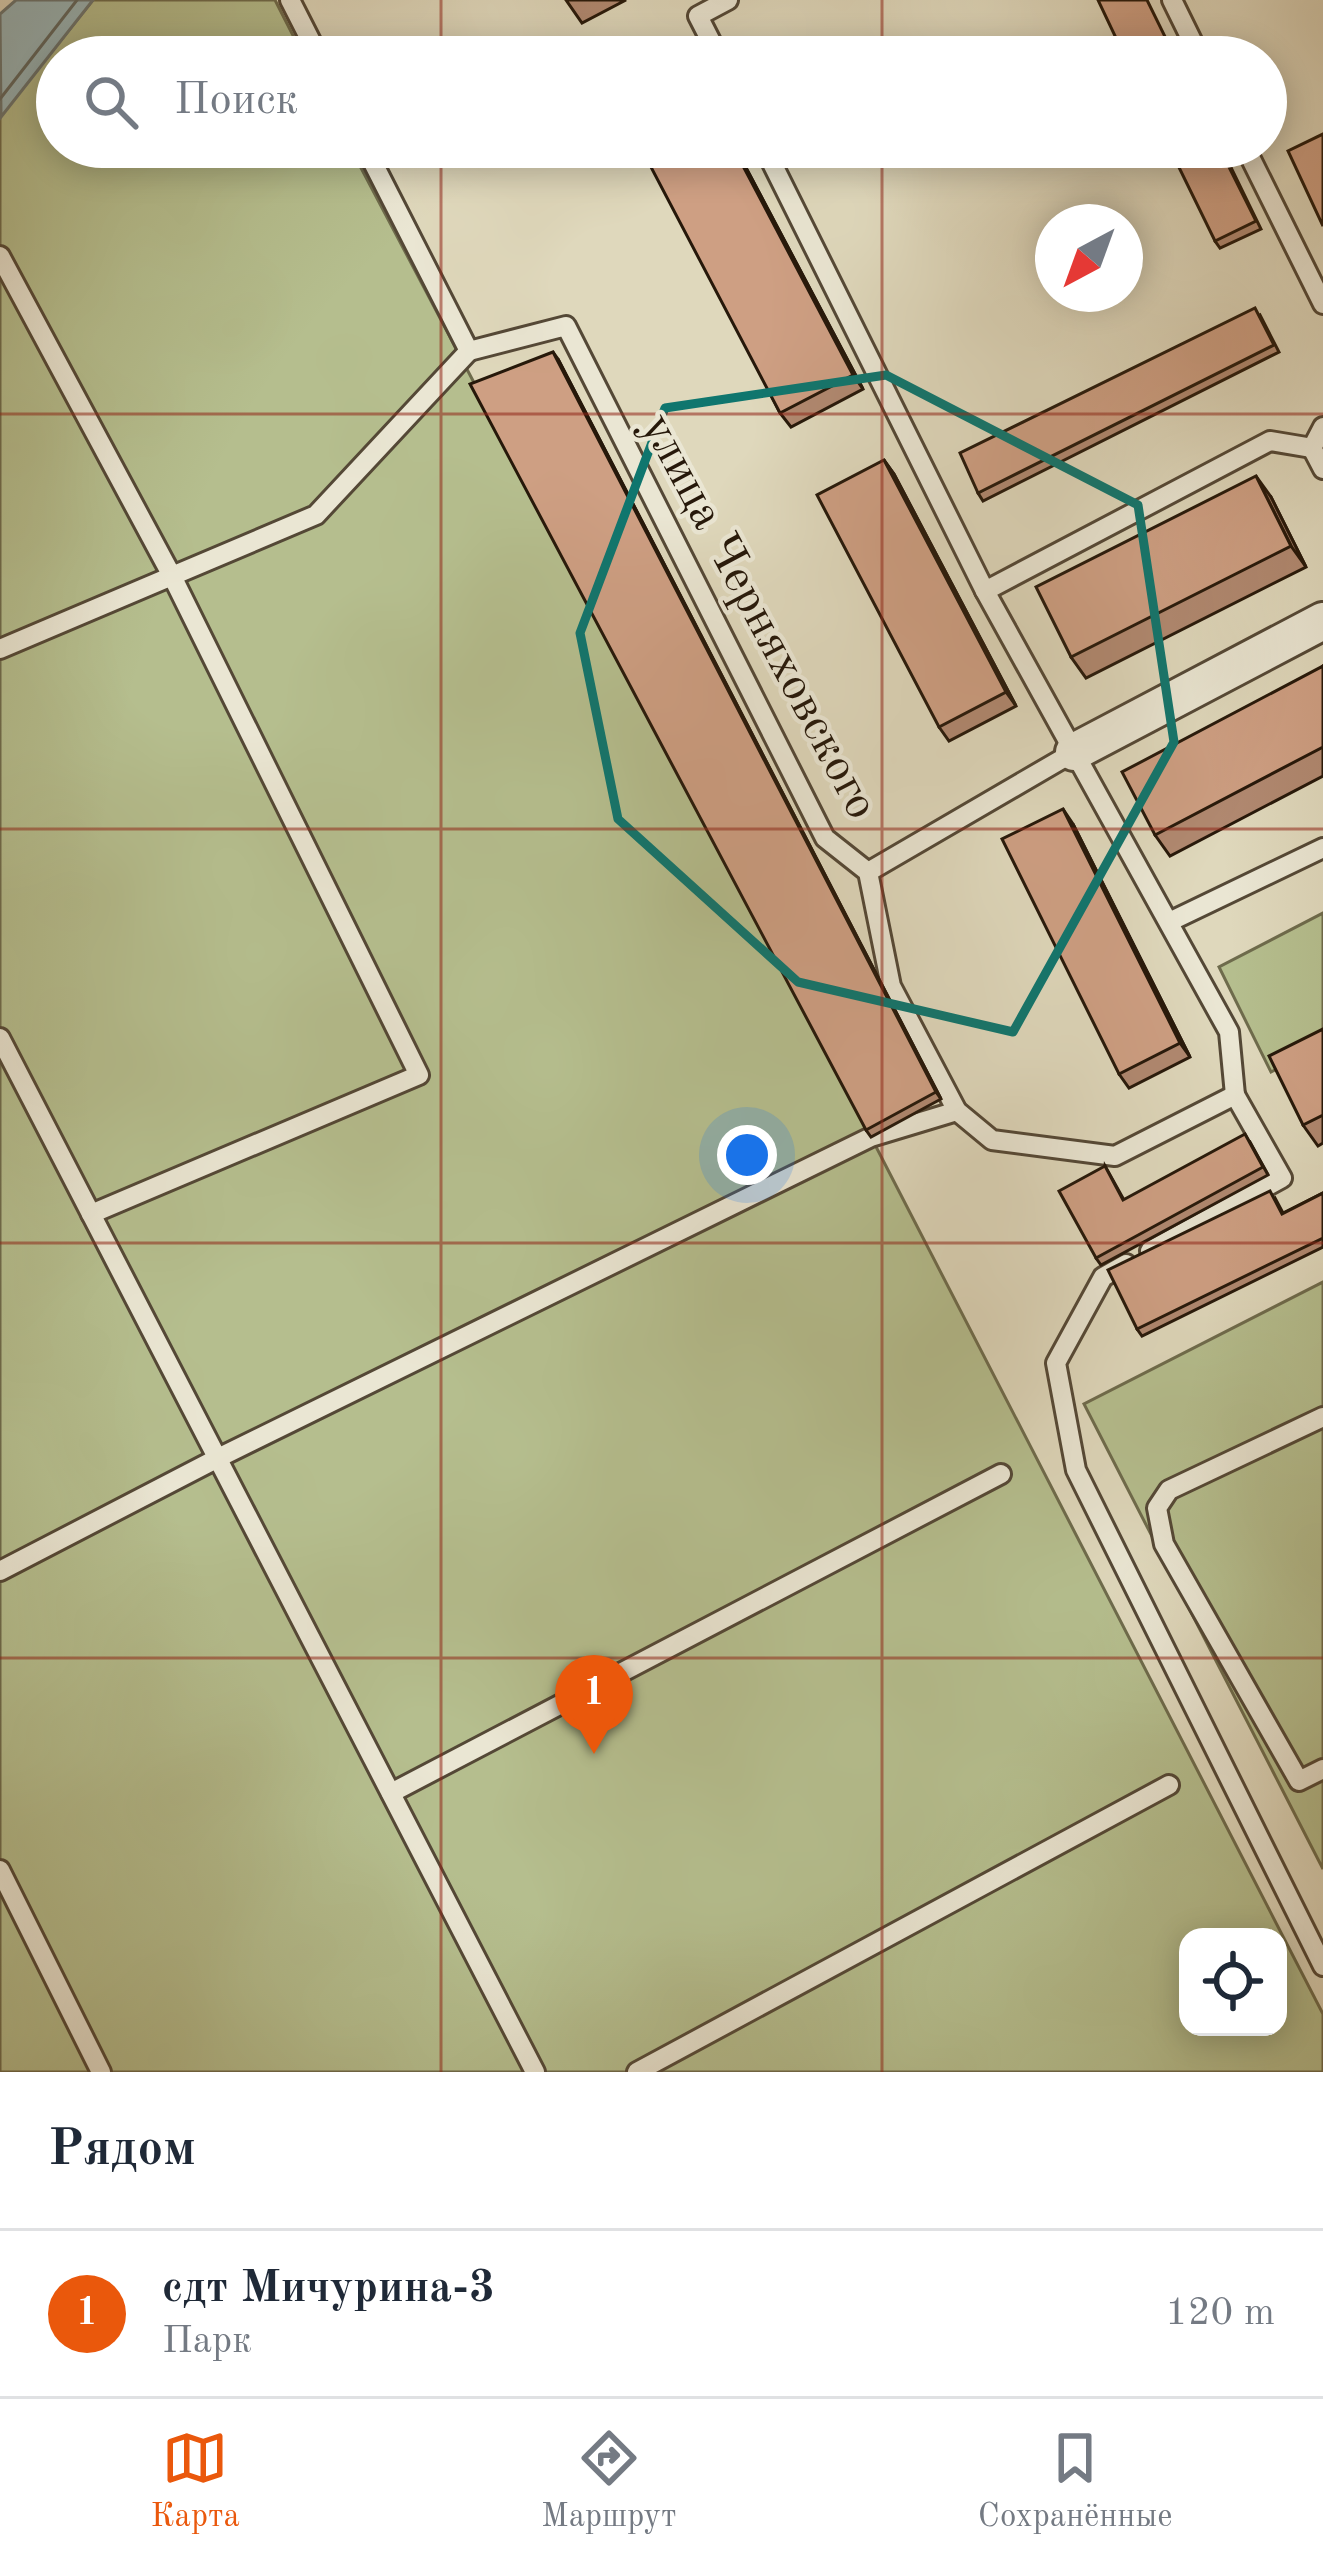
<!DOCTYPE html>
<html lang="ru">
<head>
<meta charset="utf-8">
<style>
	:root { --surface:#fff; --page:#f2f2f3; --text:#1f2937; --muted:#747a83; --line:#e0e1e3; --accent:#ea580c }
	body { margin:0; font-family:"Old Standard TT",serif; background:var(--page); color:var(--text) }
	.controls { position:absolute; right:36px; bottom:36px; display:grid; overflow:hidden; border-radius:24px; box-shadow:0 6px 30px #0003 }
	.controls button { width:108px; height:108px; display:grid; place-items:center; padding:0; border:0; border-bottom:3px solid var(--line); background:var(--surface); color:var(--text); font:60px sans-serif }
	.compass { position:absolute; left:1035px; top:204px; width:108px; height:108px; border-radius:50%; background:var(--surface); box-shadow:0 6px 30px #0003; rotate:221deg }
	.you { position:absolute; left:747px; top:1155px; width:42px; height:42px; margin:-30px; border:9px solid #fff; border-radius:50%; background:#1a73e8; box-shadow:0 0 0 18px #1a73e833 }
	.badge { display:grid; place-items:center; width:78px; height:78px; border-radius:50%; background:var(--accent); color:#fff; font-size:39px; font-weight:700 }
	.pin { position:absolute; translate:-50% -99px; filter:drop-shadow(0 3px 6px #0008) }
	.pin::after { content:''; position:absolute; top:63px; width:42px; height:36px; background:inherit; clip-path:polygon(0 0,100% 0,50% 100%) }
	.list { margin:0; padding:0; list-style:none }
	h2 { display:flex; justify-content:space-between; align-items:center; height:156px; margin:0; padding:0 48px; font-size:51px }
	h2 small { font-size:39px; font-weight:400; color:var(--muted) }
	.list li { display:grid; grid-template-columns:78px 1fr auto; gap:36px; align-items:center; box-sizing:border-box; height:168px; padding:0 48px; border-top:3px solid var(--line) }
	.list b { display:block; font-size:45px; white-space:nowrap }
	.list p { margin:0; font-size:39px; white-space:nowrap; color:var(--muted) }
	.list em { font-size:39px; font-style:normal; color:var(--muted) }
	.icon { flex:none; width:66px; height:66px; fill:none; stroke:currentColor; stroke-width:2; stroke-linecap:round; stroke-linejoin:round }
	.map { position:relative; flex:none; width:1323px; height:2072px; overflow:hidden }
	.search { position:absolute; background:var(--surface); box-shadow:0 6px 30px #0003; left:36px; right:36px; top:36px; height:132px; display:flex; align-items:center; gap:30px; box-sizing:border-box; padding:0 42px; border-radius:66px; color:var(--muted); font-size:45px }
	.sheet { height:324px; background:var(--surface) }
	nav { display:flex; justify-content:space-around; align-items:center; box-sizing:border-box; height:168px; border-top:3px solid var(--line); background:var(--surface); font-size:33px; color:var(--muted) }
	nav a { display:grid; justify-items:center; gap:6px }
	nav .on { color:var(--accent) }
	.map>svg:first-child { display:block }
	.green { fill:#b5be8e; stroke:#6e6b4c; stroke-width:3; fill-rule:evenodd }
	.water { fill:#99b7bb; stroke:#6b7774; stroke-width:3 }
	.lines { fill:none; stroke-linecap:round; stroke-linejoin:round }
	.shore { stroke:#606862; stroke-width:3 }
	.service-casing { stroke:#544836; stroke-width:24 }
	.minor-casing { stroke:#544836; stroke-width:42 }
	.service { stroke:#eae6d3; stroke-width:18 }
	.minor { stroke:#eae6d3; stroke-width:36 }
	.wall { fill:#b18971; stroke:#26180a; stroke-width:3 }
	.shaded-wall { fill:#906f5c; stroke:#26180a; stroke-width:3 }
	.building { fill:#ce9f83; stroke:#26180a; stroke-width:3 }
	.marked { fill:none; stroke:#0f766e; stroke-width:9; stroke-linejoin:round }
	.grid { fill:none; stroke:#8f2418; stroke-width:3; stroke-opacity:0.55 }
	.labels { text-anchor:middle; stroke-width:9; stroke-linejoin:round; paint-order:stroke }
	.street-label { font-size:48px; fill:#26180a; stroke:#eae6d3 }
</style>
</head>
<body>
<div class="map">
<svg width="1323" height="2072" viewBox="0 0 1323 2072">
	<rect width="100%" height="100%" fill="#dfd8bc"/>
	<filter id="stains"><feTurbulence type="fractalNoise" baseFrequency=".00167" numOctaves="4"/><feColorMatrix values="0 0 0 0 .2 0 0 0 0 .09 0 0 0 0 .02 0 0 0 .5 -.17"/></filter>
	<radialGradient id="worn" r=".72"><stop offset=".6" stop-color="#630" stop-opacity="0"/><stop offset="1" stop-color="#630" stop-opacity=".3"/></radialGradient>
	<g class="green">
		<path d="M93 0H275L304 57H57V147H350L871 1137 1323 2014V2072H0V116ZM1188 1937H1278V2027H1188Z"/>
		<polygon points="1323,913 1323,1045 1271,1072 1219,967"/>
		<polygon points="1323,1282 1323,1869 1084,1404"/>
	</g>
	<polygon class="water" points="16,0 93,0 1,117 0,14"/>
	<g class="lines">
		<polyline class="shore" points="0,99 77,0"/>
		<defs>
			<g id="service">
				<polyline points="290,0 319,57"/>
				<polyline points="1172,0 1200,57"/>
				<polyline points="719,57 698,16 728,0"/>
				<polyline points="365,147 469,351 566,326 825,838 868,872 891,986 957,1111 992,1140 1115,1156 1235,1095 1282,1178 1150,1251"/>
				<polyline points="764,147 985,591 1229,1032 1235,1095"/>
				<polyline points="1245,147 1323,304"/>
				<polyline points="0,256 172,576 316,515 469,351"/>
				<polyline points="1323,427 1312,448 1323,469"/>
				<polyline points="985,591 1270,441 1312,448"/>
				<polyline points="0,649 172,576 419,1075 91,1214"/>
				<polyline points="868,872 1074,752"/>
				<polyline points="1169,922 1323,848"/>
				<polyline points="0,1038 535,2072"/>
				<polyline points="1126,1264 1103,1277 1056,1363 1076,1470 1323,1966"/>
				<polyline points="1323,1417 1169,1490 1157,1508 1164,1544 1299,1781 1323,1769"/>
				<polyline points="0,1571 220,1457 871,1137 957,1111"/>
				<polyline points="391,1793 1001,1474"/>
				<polyline points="0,1870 101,2072"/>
				<polyline points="637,2072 1169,1785"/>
			</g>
			<polyline id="minor" points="1074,752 1323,621"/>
		</defs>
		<use href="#service" class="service-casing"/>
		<use href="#minor" class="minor-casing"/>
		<use href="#service" class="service"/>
		<use href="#minor" class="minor"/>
	</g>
	<g class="wall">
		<polygon points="566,0 626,0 582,23"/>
		<polygon points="648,147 735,147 863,389 791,427 780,413"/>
		<polygon points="1221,147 1261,229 1220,248 1215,241"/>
		<polygon points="1260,315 1279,352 983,501 978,493"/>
		<polygon points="558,359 941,1099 871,1137 866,1130"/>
		<polygon points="884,460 894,474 1016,706 949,741 939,727"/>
		<polygon points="1271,497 1306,567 1086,678 1071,657"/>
		<polygon points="1323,666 1323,776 1170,856 1155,835"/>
		<polygon points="1073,824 1190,1057 1129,1088 1119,1074"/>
		<polygon points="1323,1029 1323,1143 1318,1146 1303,1125"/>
		<polygon points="1250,1142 1268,1175 1101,1265 1096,1258 1105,1166 1124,1200"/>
		<polygon points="1323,1193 1323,1247 1142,1336 1137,1329 1275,1198 1283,1213"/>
	</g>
	<g class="shaded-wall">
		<polygon points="733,147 735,147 863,389 853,375"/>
		<polygon points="553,352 558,359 941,1099 936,1092"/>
		<polygon points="884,460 894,474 1016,706 1006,692"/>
		<polygon points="1256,476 1271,497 1306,567 1291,546"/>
		<polygon points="1063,809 1073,824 1190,1057 1180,1043"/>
	</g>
	<g class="building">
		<polygon points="1098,0 1147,0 1175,57 1125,57"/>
		<polygon points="1323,134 1323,226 1288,151"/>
		<polygon points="648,147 733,147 853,375 780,413 642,150"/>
		<polygon points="1169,147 1219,147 1256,221 1215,241"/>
		<polygon points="1255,308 1274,345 978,493 960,453"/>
		<polygon points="553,352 936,1092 866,1130 470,384"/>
		<polygon points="884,460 1006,692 939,727 817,495"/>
		<polygon points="1256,476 1291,546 1071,657 1036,587"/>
		<polygon points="1323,666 1323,747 1155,835 1122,772"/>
		<polygon points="1063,809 1180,1043 1119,1074 1002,839"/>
		<polygon points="1323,1029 1323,1115 1303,1125 1269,1056"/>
		<polygon points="1245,1134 1263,1167 1096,1258 1059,1191 1105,1166 1123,1200"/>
		<polygon points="1270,1191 1282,1214 1323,1193 1323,1238 1137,1329 1108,1270"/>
	</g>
	<path class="marked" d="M886 375 1138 505 1174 742 1013 1032 798 982 618 819 580 633 665 408Z"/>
	<path class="grid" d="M441 0V57M882 0V57M441 147V2072M882 147V2072M0 414H1323M0 829H1323M0 1243H1323M0 1658H1323"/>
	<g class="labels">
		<g class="street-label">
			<text transform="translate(762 615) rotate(62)" y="17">улица Черняховского</text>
		</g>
	</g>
	<rect width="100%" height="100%" filter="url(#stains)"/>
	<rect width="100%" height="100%" fill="url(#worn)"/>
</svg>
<div class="controls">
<button><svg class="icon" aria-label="locate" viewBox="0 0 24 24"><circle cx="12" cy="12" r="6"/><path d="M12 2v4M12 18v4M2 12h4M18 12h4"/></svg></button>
</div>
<svg class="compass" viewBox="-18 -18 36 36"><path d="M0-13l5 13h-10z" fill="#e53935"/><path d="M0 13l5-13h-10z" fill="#747a83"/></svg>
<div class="you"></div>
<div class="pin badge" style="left:594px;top:1754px">1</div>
<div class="search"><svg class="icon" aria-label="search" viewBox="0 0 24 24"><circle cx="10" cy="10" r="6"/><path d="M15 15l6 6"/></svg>Поиск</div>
</div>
<section class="sheet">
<h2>Рядом<small></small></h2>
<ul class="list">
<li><span class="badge">1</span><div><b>сдт Мичурина-3</b><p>Парк</p></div><em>120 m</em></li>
</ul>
</section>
<nav>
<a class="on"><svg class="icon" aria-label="map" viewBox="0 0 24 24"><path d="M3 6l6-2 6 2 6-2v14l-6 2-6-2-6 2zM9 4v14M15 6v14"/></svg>Карта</a>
<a><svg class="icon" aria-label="directions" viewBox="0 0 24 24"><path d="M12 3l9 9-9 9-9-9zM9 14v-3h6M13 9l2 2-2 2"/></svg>Маршрут</a>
<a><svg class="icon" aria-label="saved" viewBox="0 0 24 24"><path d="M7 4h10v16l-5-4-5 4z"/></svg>Сохранённые</a>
</nav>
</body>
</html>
